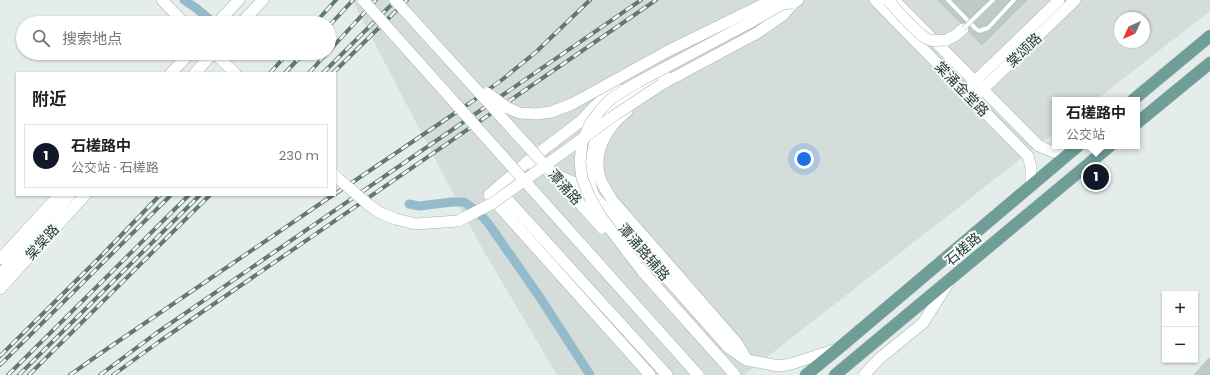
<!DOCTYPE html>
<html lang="zh">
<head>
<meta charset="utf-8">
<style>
	:root { --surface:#fff; --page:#f2f2f2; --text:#222; --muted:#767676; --line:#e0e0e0; --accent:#111827 }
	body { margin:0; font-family:Poppins,"Noto Sans SC",sans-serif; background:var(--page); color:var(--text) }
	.controls { position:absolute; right:12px; bottom:12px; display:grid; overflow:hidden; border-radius:0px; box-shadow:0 1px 3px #0004 }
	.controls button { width:36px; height:36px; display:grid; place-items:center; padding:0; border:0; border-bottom:1px solid var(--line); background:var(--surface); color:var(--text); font:20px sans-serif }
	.compass { position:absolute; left:1114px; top:12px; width:36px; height:36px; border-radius:50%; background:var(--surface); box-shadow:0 1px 3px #0004; rotate:225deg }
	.you { position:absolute; left:804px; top:159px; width:14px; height:14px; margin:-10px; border:3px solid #fff; border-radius:50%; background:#1a73e8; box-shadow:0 0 0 6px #1a73e833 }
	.badge { display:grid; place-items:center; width:26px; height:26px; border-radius:50%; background:var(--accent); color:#fff; font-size:13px; font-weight:700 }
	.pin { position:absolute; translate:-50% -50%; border:2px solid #fff; box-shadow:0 1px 4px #0006 }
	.popup { position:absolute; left:1052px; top:97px; width:88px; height:52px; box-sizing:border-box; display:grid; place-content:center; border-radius:0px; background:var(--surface); filter:drop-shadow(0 1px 3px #0005); font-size:13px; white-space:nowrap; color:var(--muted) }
	.popup b { font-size:15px; color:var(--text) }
	.popup::after { content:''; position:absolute; left:50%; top:100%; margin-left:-8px; border:8px solid transparent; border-top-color:var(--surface) }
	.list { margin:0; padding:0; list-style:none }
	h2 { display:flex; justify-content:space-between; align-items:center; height:52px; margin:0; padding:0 16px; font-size:17px }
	h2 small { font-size:13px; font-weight:400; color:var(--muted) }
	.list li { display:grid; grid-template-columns:26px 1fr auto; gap:12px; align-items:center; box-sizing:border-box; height:64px; margin:0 8px 8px; padding:0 8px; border:1px solid var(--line); border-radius:0px }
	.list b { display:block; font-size:15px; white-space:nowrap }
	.list p { margin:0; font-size:13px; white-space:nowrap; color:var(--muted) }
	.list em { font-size:13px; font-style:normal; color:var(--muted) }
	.icon { flex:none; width:22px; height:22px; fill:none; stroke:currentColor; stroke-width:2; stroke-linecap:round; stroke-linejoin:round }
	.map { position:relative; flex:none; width:1210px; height:375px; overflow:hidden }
	.search { position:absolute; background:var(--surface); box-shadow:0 1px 3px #0004; left:16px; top:16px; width:320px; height:44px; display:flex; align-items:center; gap:10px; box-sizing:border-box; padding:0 14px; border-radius:22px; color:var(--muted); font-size:15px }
	.panel { position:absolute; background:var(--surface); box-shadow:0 1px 3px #0004; left:16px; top:72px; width:320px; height:124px; border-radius:0px }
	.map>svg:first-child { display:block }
	.built { fill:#d4ddda; fill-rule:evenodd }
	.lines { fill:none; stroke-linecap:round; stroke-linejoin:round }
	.canal { stroke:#94bbcb; stroke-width:9 }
	.building { fill:#becac7; stroke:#b8c6c2 }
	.lane-casing { stroke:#a8b5b2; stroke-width:5 }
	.secondary-casing { stroke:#a2b4b0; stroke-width:12 }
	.primary-casing { stroke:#c2c9c8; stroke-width:13 }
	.lane { stroke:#fff; stroke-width:4 }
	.secondary { stroke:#fff; stroke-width:11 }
	.primary { stroke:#6f9d98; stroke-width:12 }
	.rail-casing { stroke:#617875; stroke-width:4 }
	.rail { stroke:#f6faf8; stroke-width:2.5; stroke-dasharray:8; stroke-linecap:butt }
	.lane-bridge-casing { stroke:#a8b5b2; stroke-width:5; stroke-linecap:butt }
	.secondary-bridge-casing { stroke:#a2b4b0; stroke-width:12; stroke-linecap:butt }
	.lane-bridge { stroke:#fff; stroke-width:4 }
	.secondary-bridge { stroke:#fff; stroke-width:11 }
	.labels { text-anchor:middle; stroke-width:4; stroke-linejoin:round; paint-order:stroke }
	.street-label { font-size:14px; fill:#263d3a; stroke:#f6faf8 }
</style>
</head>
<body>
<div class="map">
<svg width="1210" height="375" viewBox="0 0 1210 375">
	<rect width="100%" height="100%" fill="#e5edeb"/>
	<path class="built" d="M352 0H1210V11L1096 100H1055V132L744 375H557L479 243ZM1120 18H1144V42H1120Z"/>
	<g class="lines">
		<g class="canal">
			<polyline points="184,0 196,8 214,23"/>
			<polyline points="409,204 419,206 452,202 464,202 477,211 488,223 539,296 590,375"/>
		</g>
	</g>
	<g class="building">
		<polygon points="938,0 1027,0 982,45"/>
		<polygon points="1209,358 1210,360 1210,375 1194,375"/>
	</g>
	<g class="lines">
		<defs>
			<polyline id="lane" points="948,0 975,28 979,31 988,28 1014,0"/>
			<g id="secondary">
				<polyline points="162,0 184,23"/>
				<polyline points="875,0 1028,156 1031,167 1031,186"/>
				<polyline points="894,0 1039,146 1051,151 1067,154"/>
				<polyline points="217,23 239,0"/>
				<polyline points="241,23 263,0"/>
				<polyline points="946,40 956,35 963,29"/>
				<polyline points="214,53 235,73"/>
				<polyline points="171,73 190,53"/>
				<polyline points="195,73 213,53"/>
				<polyline points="970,86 1059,0"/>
				<polyline points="618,89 608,94 594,107 581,121 527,162 489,195 650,375"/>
				<polyline points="655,90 662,84 757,33 783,15 793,3 798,0"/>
				<polyline points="977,95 1075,0"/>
				<path d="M627 111C606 128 591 154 601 181 604 188 609 194 612 200L737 343 747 360 779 366 791 364 837 349"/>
				<polyline points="527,162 573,182 594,196 729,348 745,359"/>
				<polyline points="498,189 667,375"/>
				<polyline points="594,196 590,184 590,165 599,122 614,105 665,75"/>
				<polyline points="0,259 59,195"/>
				<polyline points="643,272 735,375"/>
				<polyline points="0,275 70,195"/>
				<polyline points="0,289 85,195"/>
				<polyline points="864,375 879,359 923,323 949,282"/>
			</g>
			<g id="primary">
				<polyline points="1133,100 1210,36"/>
				<polyline points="1137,123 1210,63"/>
				<polyline points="806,375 839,348 1078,146"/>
				<polyline points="835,375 1110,146"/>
			</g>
		</defs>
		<use href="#lane" class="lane-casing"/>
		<use href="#secondary" class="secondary-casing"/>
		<use href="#primary" class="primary-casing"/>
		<use href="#lane" class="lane"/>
		<use href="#secondary" class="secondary"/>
		<use href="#primary" class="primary"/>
		<defs>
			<g id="rail">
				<polyline points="315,23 336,0"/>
				<polyline points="329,26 353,0"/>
				<polyline points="329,51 376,0"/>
				<polyline points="270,73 288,53"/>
				<polyline points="285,73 304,53"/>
				<polyline points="309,73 327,53"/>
				<polyline points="323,73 396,0"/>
				<polyline points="333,73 407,0"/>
				<polyline points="335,194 470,103 503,79 536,52 590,0"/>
				<polyline points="0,356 103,254 160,195"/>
				<polyline points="0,365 171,195"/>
				<polyline points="8,375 189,195"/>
				<polyline points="19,375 200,195"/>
				<polyline points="29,375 210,195"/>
				<polyline points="70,375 101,353 333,195"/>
				<polyline points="100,375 155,334 641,0"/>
				<polyline points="113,375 160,341 656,0"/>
			</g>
		</defs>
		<use href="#rail" class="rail-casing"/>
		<use href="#rail" class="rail"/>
		<defs>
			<polyline id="lane-bridge" points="963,29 993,0"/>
			<g id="secondary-bridge">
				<polyline points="363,0 698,375"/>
				<polyline points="395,0 602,228"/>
				<path d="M888 0C897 10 918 36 930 40 935 41 941 40 946 40"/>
				<polyline points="487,93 508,108 520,113 536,114 551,112 572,104 668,51 772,0"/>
				<polyline points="335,176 369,205 380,213 396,219 415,224 458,221 493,203 615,115 662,84"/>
				<polyline points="643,272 601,217 589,196 582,178 580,162 582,143 590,124 601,109 612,98 638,82 751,22 782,4 793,3"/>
			</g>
		</defs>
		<use href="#lane-bridge" class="lane-bridge-casing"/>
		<use href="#secondary-bridge" class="secondary-bridge-casing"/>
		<use href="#lane-bridge" class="lane-bridge"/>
		<use href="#secondary-bridge" class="secondary-bridge"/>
	</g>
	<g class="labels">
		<g class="street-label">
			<text transform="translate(1024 50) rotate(-44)" y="5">棠颂路</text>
			<text transform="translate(962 89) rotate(46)" y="5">棠涌金堂路</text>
			<text transform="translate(565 187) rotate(48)" y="5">潭涌路</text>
			<text transform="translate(42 242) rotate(-48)" y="5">棠棠路</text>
			<text transform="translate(963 249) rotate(-40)" y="5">石槎路</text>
			<text transform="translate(644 252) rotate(49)" y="5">潭涌路辅路</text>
		</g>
	</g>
</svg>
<div class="controls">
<button>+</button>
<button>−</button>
</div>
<svg class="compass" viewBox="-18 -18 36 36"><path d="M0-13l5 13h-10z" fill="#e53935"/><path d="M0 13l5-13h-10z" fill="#767676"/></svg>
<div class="you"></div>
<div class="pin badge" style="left:1096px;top:177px">1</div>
<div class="popup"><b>石槎路中</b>公交站</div>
<div class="search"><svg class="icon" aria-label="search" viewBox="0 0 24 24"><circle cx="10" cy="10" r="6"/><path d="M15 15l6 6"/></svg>搜索地点</div>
<section class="panel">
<h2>附近<small></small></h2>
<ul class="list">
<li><span class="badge">1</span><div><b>石槎路中</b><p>公交站 · 石槎路</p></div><em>230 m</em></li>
</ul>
</section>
</div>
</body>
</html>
